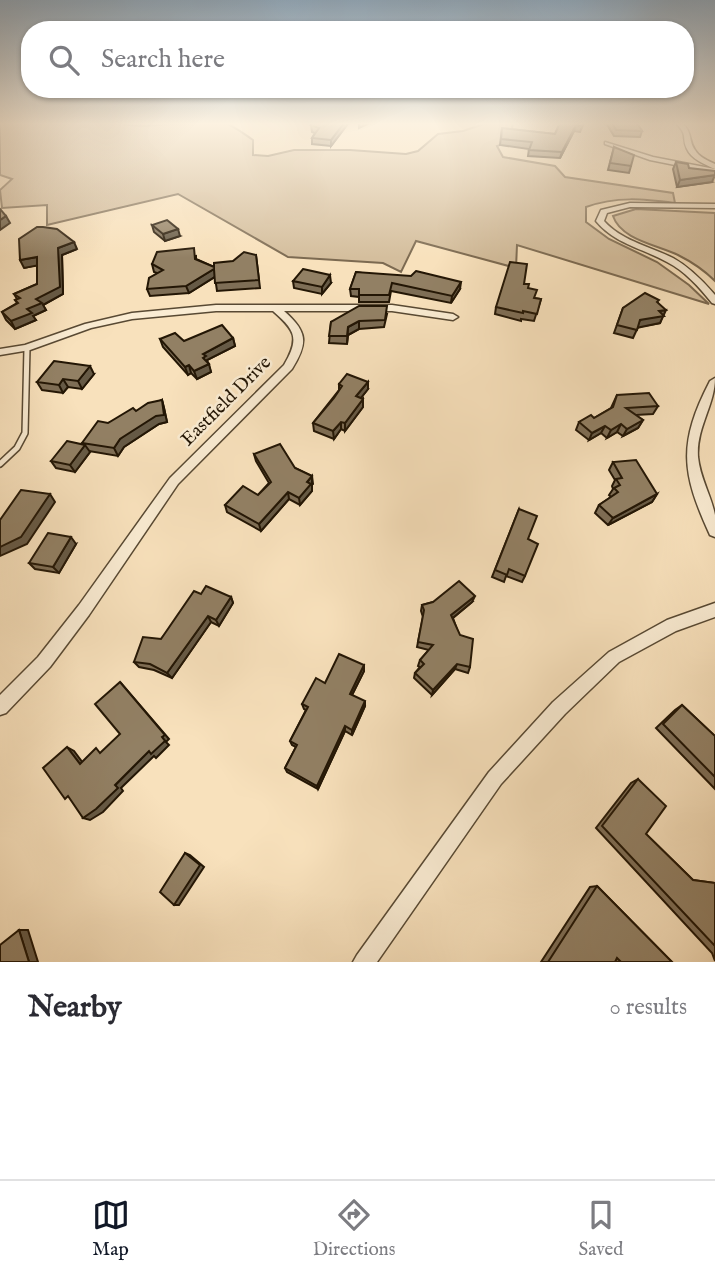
<!DOCTYPE html>
<html lang="en">
<head>
<meta charset="utf-8">
<style>
	:root { --surface:#fff; --page:#f2f2f3; --text:#2b2b33; --muted:#7c7c81; --line:#e1e1e2; --accent:#111827 }
	body { margin:0; font-family:"IM FELL English",serif; background:var(--page); color:var(--text) }
	.list { margin:0; padding:0; list-style:none }
	h2 { display:flex; justify-content:space-between; align-items:center; height:91px; margin:0; padding:0 28px; font-size:30px }
	h2 small { font-size:23px; font-weight:400; color:var(--muted) }
	.icon { flex:none; width:38px; height:38px; fill:none; stroke:currentColor; stroke-width:2; stroke-linecap:round; stroke-linejoin:round }
	.map { position:relative; flex:none; width:715px; height:962px; overflow:hidden }
	.search { position:absolute; background:var(--surface); box-shadow:0 2px 5px #0004; left:21px; right:21px; top:21px; height:77px; display:flex; align-items:center; gap:18px; box-sizing:border-box; padding:0 24px; border-radius:28px; color:var(--muted); font-size:26px }
	.sheet { height:217px; background:var(--surface) }
	nav { display:flex; justify-content:space-around; align-items:center; box-sizing:border-box; height:98px; border-top:2px solid var(--line); background:var(--surface); font-size:19px; color:var(--muted) }
	nav a { display:grid; justify-items:center; gap:4px }
	nav .on { color:var(--accent) }
	.map>svg:first-child { display:block }
	.green { fill:#d4be9d; stroke:#7c6a51; stroke-width:2 }
	.lines { fill:none; stroke-linecap:round; stroke-linejoin:round }
	.lane-casing { stroke:#584933; stroke-width:8 }
	.street-casing { stroke:#584933; stroke-width:3 }
	.lane { stroke:#faecd3; stroke-width:5 }
	.street { fill:#faecd3; fill-rule:evenodd }
	.wall { fill:#7e6e56; stroke:#231605; stroke-width:2 }
	.shaded-wall { fill:#665a46; stroke:#231605; stroke-width:2 }
	.building { fill:#928064; stroke:#231605; stroke-width:2 }
	.labels { text-anchor:middle; stroke-width:5; stroke-linejoin:round; paint-order:stroke }
	.street-label { font-size:19px; fill:#231605; stroke:#faecd3 }
</style>
</head>
<body>
<div class="map">
<svg width="715" height="962" viewBox="0 0 715 962">
	<rect width="100%" height="100%" fill="#f8e1bc"/>
	<filter id="stains"><feTurbulence type="fractalNoise" baseFrequency=".00286" numOctaves="4"/><feColorMatrix values="0 0 0 0 .2 0 0 0 0 .09 0 0 0 0 .02 0 0 0 .5 -.17"/></filter>
	<radialGradient id="worn" r=".72"><stop offset=".6" stop-color="#630" stop-opacity="0"/><stop offset="1" stop-color="#630" stop-opacity=".3"/></radialGradient>
	<g class="green">
		<path d="M0 123H118C149 131 190 118 224 123 233 125 244 134 253 140V155L268 156 294 150H350L406 154 418 151 438 134 463 131 487 123H513L511 134 506 143 497 146 503 157 555 166 565 177 673 193 675 203C643 199 617 196 586 207V222L609 239 657 262 689 285 709 304 517 245 516 268 416 241 401 272 383 263 288 257 178 194 47 225V205L2 208 0 190 12 179 0 175Z"/>
		<path d="M636 209 715 213V281C704 270 692 262 678 255 658 245 621 240 613 216Z"/>
	</g>
	<g class="lines">
		<defs>
			<polyline id="lane" points="0,464 17,448 25,433 27,348"/>
			<g id="street">
				<path d="M676 123H682C693 133 688 140 695 150 699 157 708 161 715 164V169C706 165 691 159 687 149 681 136 689 137 676 123Z"/>
				<polygon points="605,142 653,157 715,169 715,173 650,160 605,144"/>
				<path d="M630 203 715 204V208L630 207 607 213 604 221C622 241 649 246 673 258 689 267 703 281 715 295V304L712 303C699 287 685 271 667 262 642 248 615 244 596 221L601 210Z"/>
				<path d="M216 305H392L453 314 458 317 453 320 392 311H284C308 332 308 343 292 369L178 484 89 615 50 667 6 713 0 715V695L38 657 79 605 170 478 284 365C300 338 295 330 273 311H216L132 319 91 328 30 350 0 355V349L25 345 85 324 132 313Z"/>
				<path d="M715 378C715 405 696 428 698 457 700 478 711 495 715 515 715 521 715 530 715 537L710 535C681 472 678 443 710 381Z"/>
				<polygon points="715,603 715,617 676,631 619,662 565,714 501,784 377,962 353,962 357,955 489,772 553,702 609,652 667,620"/>
			</g>
		</defs>
		<use href="#lane" class="lane-casing"/>
		<use href="#street" class="street-casing"/>
		<use href="#lane" class="lane"/>
		<use href="#street" class="street"/>
	</g>
	<g class="wall">
		<polygon points="560,123 584,123 580,132 574,131 560,158 528,156 529,149 500,145 502,128 555,134"/>
		<polygon points="606,123 637,123 642,131 640,137 614,136"/>
		<polygon points="311,125 347,125 331,146 312,144 312,138 315,133 312,132"/>
		<polygon points="614,147 631,166 629,173 608,170"/>
		<polygon points="676,162 689,168 712,182 677,187 673,169"/>
		<polygon points="152,225 180,236 165,241 154,232"/>
		<polygon points="77,249 62,255 63,294 43,305 46,310 33,316 36,320 15,329 6,320 2,312 17,303 15,300 17,299 14,294 37,284 37,265 24,268"/>
		<polygon points="256,255 260,288 217,291 215,277 189,293 150,296 147,289 157,273 154,272 152,264 196,256 196,259 214,267"/>
		<polygon points="356,272 460,289 451,303 391,291 389,302 359,302 359,297 351,296 350,289"/>
		<polygon points="293,281 331,283 322,294 294,288"/>
		<polygon points="524,284 534,298 541,299 534,321 521,319 521,321 495,314 496,307"/>
		<polygon points="658,303 663,315 660,323 638,327 633,338 614,333 623,308"/>
		<polygon points="387,314 384,327 359,329 348,335 347,344 329,343 331,322"/>
		<polygon points="233,338 235,346 207,360 211,372 197,379 191,373 188,375 163,347 160,339 184,341"/>
		<polygon points="94,374 82,389 68,387 63,393 42,390 37,382"/>
		<polygon points="339,384 368,389 361,398 363,399 363,407 345,431 341,429 334,439 314,431 313,423 339,390"/>
		<polygon points="617,395 658,406 653,414 635,415 643,420 638,428 623,436 617,432 607,438 601,433 589,440 576,430 579,422 594,418 611,408"/>
		<polygon points="162,400 164,408 167,422 159,424 124,447 118,456 89,451 90,452 75,472 56,468 51,461 83,444 82,443 108,423"/>
		<polygon points="254,454 295,468 312,476 313,484 311,485 312,491 300,505 289,499 261,531 227,512 225,505 258,495 269,483 256,461"/>
		<polygon points="613,462 657,494 652,502 608,525 595,513 599,505 611,497 609,495 613,489 612,486 615,480 609,470"/>
		<polygon points="519,509 528,539 525,576 522,582 506,576 504,582 492,577"/>
		<polygon points="76,544 59,573 35,569 29,563"/>
		<polygon points="201,594 231,597 233,603 219,626 211,622 172,678 154,670 139,667 134,662 161,639"/>
		<polygon points="433,602 472,602 453,618 470,667 468,673 455,669 432,695 414,678 415,673 420,667 418,666 420,660 429,650 417,647 423,617 421,611 422,605"/>
		<polygon points="364,665 364,671 352,695 365,706 352,735 345,731 318,789 287,772 285,768 296,747 292,745 290,741 306,710 304,709 302,704 325,683"/>
		<polygon points="682,705 715,736 715,789 656,728 675,710"/>
		<polygon points="638,779 646,834 693,880 715,883 715,961 712,953 596,828 631,783"/>
		<polygon points="597,886 672,962 541,962 590,887"/>
	</g>
	<g class="shaded-wall">
		<polygon points="344,123 347,123 347,125 331,146 331,140"/>
		<polygon points="359,123 370,123 359,128"/>
		<polygon points="576,125 574,131 560,158 562,152"/>
		<polygon points="715,175 712,182 677,187 680,180"/>
		<polygon points="6,216 10,223 0,230 0,220"/>
		<polygon points="178,229 180,236 165,241 163,234"/>
		<polygon points="74,242 77,249 62,255 63,294 43,305 46,310 33,316 36,320 15,329 11,321 27,309 58,248"/>
		<polygon points="37,257 40,265 24,268 20,260"/>
		<polygon points="214,269 216,276 189,293 186,286"/>
		<polygon points="330,275 331,283 322,294 322,287"/>
		<polygon points="461,282 460,289 451,303 452,296"/>
		<polygon points="666,310 660,323 636,328 640,320 659,311"/>
		<polygon points="359,321 359,329 348,335 347,344 348,327"/>
		<polygon points="233,338 235,346 207,360 208,364 205,365 203,354"/>
		<polygon points="209,364 211,372 197,379 194,371"/>
		<polygon points="189,365 191,373 188,375 185,367"/>
		<polygon points="90,366 94,374 82,389 78,381"/>
		<polygon points="63,379 68,387 63,393 59,385"/>
		<polygon points="368,382 368,389 356,404 356,396"/>
		<polygon points="363,399 363,407 345,431 345,423"/>
		<polygon points="162,400 164,408 167,422 159,424 124,447 118,456 114,448 120,439"/>
		<polygon points="643,420 638,428 623,436 627,429"/>
		<polygon points="341,422 341,429 334,439 333,431"/>
		<polygon points="621,424 617,432 607,438 611,430"/>
		<polygon points="605,426 601,433 589,440 592,433"/>
		<polygon points="85,445 90,452 75,472 70,465"/>
		<polygon points="312,476 312,491 300,505 299,498 307,482"/>
		<polygon points="288,492 289,499 261,531 259,524"/>
		<polygon points="50,494 55,502 27,544 0,556 0,547"/>
		<polygon points="657,494 652,502 608,525 613,518"/>
		<polygon points="71,537 76,544 59,573 53,567"/>
		<polygon points="475,596 472,602 449,621 451,615"/>
		<polygon points="231,597 233,603 219,626 216,620"/>
		<polygon points="208,616 211,622 172,678 167,673"/>
		<polygon points="457,664 455,669 432,695 433,690"/>
		<polygon points="364,665 364,671 350,699 350,694"/>
		<polygon points="120,682 169,739 166,742 162,737"/>
		<polygon points="365,701 365,706 352,735 352,730"/>
		<polygon points="345,726 345,731 318,789 317,786"/>
		<polygon points="165,741 169,745 156,758 154,756 121,788 123,791 103,812 90,820 83,818 149,751"/>
		<polygon points="67,747 74,751 86,767 80,764"/>
		<polygon points="185,853 190,855 204,867 179,905 174,905"/>
		<polygon points="19,930 28,930 38,962 29,962"/>
	</g>
	<g class="building">
		<polygon points="314,123 344,123 331,140 312,138 319,128 311,125"/>
		<polygon points="560,123 583,123 582,126 576,125 562,152 529,150 532,142 501,139 502,128 555,134"/>
		<polygon points="612,123 637,123 642,131 616,130"/>
		<polygon points="614,147 634,155 631,166 610,163"/>
		<polygon points="676,162 688,164 689,168 715,171 715,175 680,180"/>
		<polygon points="0,209 6,216 0,220"/>
		<polygon points="167,220 178,229 163,234 152,225"/>
		<polygon points="37,227 43,227 57,229 74,242 58,248 60,287 36,299 42,303 27,309 32,313 11,321 2,312 18,303 15,300 20,298 14,294 37,284 37,257 20,260 19,239"/>
		<polygon points="194,248 195,259 214,267 214,263 233,261 244,252 256,255 259,280 215,283 214,269 186,286 147,289 149,278 163,270 152,264 157,252"/>
		<polygon points="510,262 527,264 524,284 529,284 528,288 537,290 534,298 541,299 537,314 523,311 523,313 496,307"/>
		<polygon points="303,269 330,275 322,287 293,281"/>
		<polygon points="416,271 461,282 452,296 392,283 389,295 359,295 359,289 350,289 356,272 411,276"/>
		<polygon points="645,293 659,300 657,302 666,310 659,311 664,316 640,320 637,330 617,325 623,308"/>
		<polygon points="359,306 387,306 385,320 359,321 348,327 347,336 329,336 331,322"/>
		<polygon points="222,325 233,338 203,354 206,356 203,358 209,364 194,371 189,365 185,367 160,339 175,333 184,341"/>
		<polygon points="54,361 90,366 78,381 63,379 59,385 37,382"/>
		<polygon points="347,374 368,382 356,396 363,399 345,423 341,422 333,431 313,423 334,398 342,386 339,384"/>
		<polygon points="649,393 658,406 626,408 643,420 627,429 621,424 611,430 605,426 592,433 579,422 591,415 594,418 613,407 617,395"/>
		<polygon points="162,400 164,415 156,416 120,439 114,448 82,443 98,421 108,423 133,408 136,411 148,403"/>
		<polygon points="67,441 85,445 70,465 51,461"/>
		<polygon points="280,444 295,468 312,476 307,482 311,484 299,498 288,492 259,524 225,505 243,486 258,495 271,482 254,454"/>
		<polygon points="636,460 657,494 613,518 599,505 618,492 614,488 620,485 616,479 622,478 613,462"/>
		<polygon points="21,490 50,494 21,537 0,547 0,520"/>
		<polygon points="519,509 537,516 528,539 538,544 525,576 509,569 507,575 495,570"/>
		<polygon points="48,533 71,537 53,567 29,563"/>
		<polygon points="459,581 475,596 451,615 460,635 473,639 470,667 457,664 433,690 415,673 424,664 420,660 433,645 418,642 424,610 422,605 433,602"/>
		<polygon points="206,586 231,597 216,620 208,616 167,673 150,664 134,662 143,637 161,639 194,591 201,594"/>
		<polygon points="339,654 364,665 350,694 365,701 352,730 345,726 317,786 285,768 297,745 290,741 308,707 302,704 316,678 325,683"/>
		<polygon points="120,682 165,735 162,737 165,741 151,754 149,751 115,785 118,788 96,809 83,818 68,796 65,799 43,768 67,747 80,764 96,748 100,753 120,734 95,704"/>
		<polygon points="682,705 715,736 715,777 663,724"/>
		<polygon points="638,779 666,806 646,834 693,880 715,883 715,946 602,826"/>
		<polygon points="185,853 200,865 174,905 160,892"/>
		<polygon points="597,886 672,962 621,962 617,958 615,962 548,962"/>
		<polygon points="19,930 29,962 0,962 0,945"/>
	</g>
	<linearGradient id="sky" x2="0" y2="1"><stop stop-color="#91aabe"/><stop offset="0.48" stop-color="#fcf2e1"/><stop offset="1" stop-color="#fcf2e1" stop-opacity="0"/></linearGradient>
	<rect width="715" height="258" fill="url(#sky)"/>
	<g class="labels">
		<g class="street-label">
			<text transform="translate(225 400) rotate(-45)" y="7">Eastfield Drive</text>
		</g>
	</g>
	<rect width="100%" height="100%" filter="url(#stains)"/>
	<rect width="100%" height="100%" fill="url(#worn)"/>
</svg>
<div class="search"><svg class="icon" aria-label="search" viewBox="0 0 24 24"><circle cx="10" cy="10" r="6"/><path d="M15 15l6 6"/></svg>Search here</div>
</div>
<section class="sheet">
<h2>Nearby<small>0 results</small></h2>
<ul class="list">
</ul>
</section>
<nav>
<a class="on"><svg class="icon" aria-label="map" viewBox="0 0 24 24"><path d="M3 6l6-2 6 2 6-2v14l-6 2-6-2-6 2zM9 4v14M15 6v14"/></svg>Map</a>
<a><svg class="icon" aria-label="directions" viewBox="0 0 24 24"><path d="M12 3l9 9-9 9-9-9zM9 14v-3h6M13 9l2 2-2 2"/></svg>Directions</a>
<a><svg class="icon" aria-label="saved" viewBox="0 0 24 24"><path d="M7 4h10v16l-5-4-5 4z"/></svg>Saved</a>
</nav>
</body>
</html>
